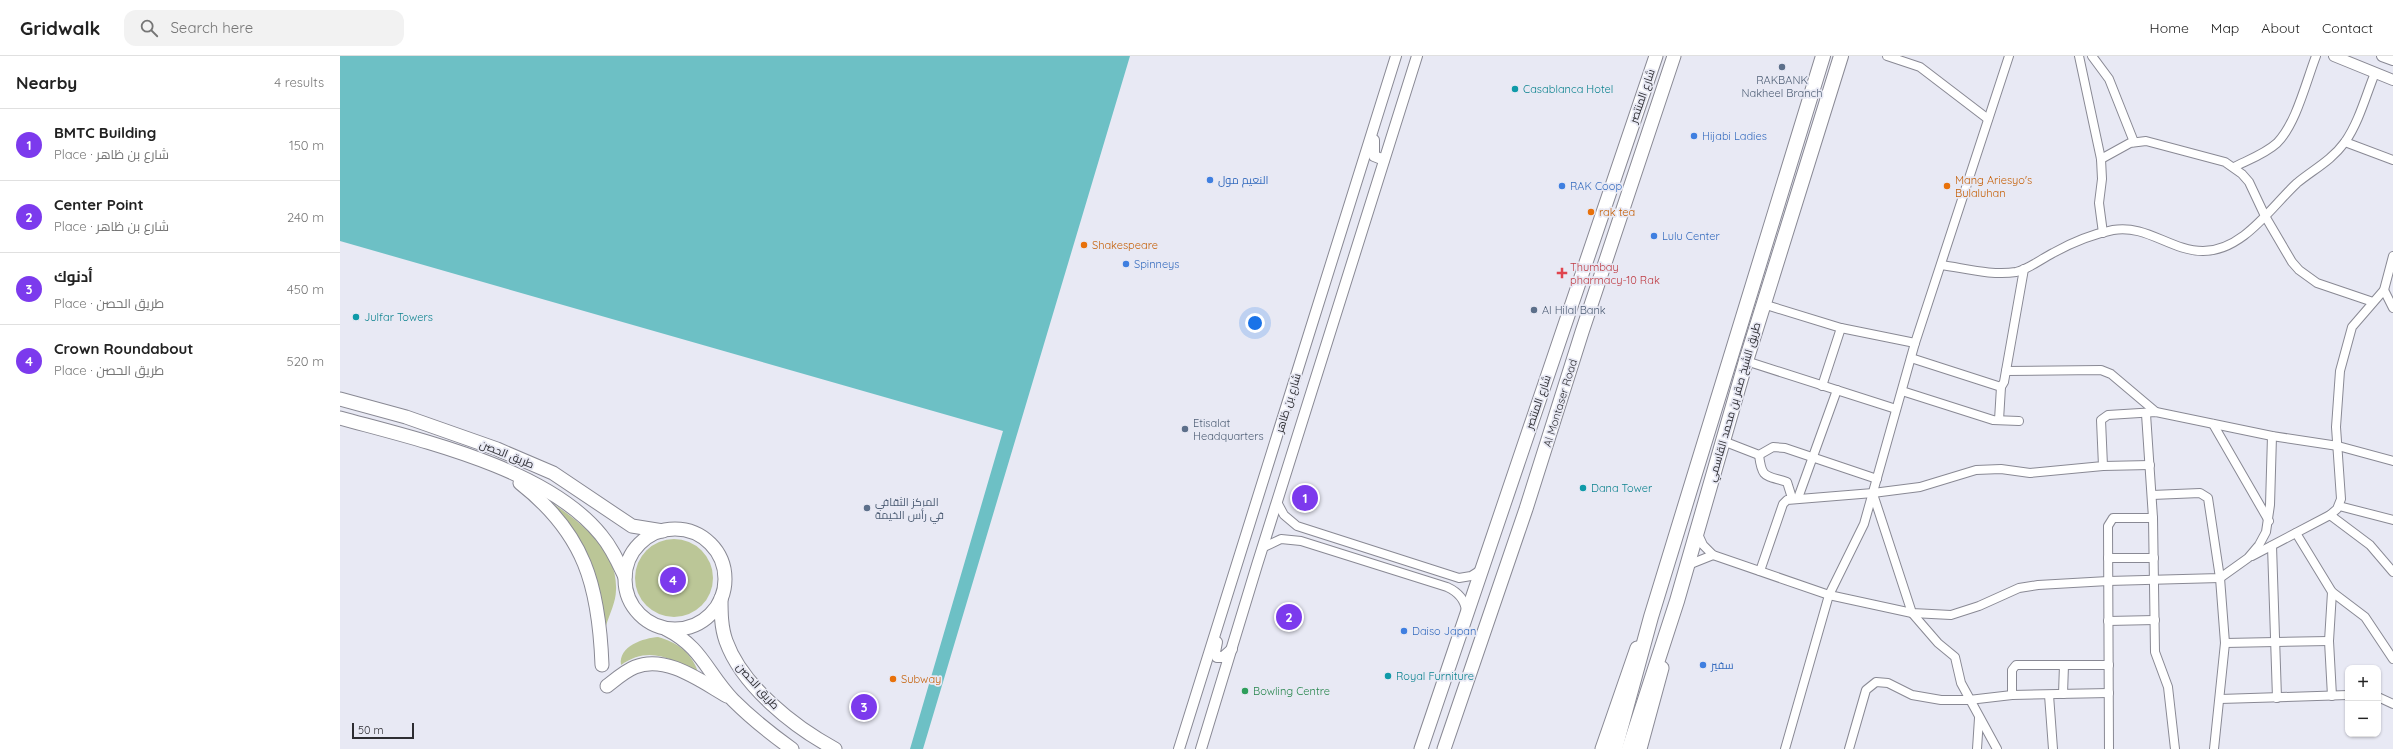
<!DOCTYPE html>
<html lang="en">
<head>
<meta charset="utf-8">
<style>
	:root { --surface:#fff; --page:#f2f2f2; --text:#222; --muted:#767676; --line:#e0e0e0; --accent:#7c3aed }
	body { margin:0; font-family:Quicksand,Cairo,sans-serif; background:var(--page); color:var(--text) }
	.controls { position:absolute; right:12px; bottom:12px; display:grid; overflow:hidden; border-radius:8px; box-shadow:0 1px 3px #0004 }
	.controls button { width:36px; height:36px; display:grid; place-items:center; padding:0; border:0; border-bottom:1px solid var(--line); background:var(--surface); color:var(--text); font:20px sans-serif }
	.scale { position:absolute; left:12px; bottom:10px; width:62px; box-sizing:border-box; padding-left:4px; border:2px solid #2d2d32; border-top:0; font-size:11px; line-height:14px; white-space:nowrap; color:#2d2d32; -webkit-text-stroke:3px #e8e9f4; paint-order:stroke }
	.you { position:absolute; left:915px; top:267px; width:14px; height:14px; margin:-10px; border:3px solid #fff; border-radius:50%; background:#1a73e8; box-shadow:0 0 0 6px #1a73e833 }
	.badge { display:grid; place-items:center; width:26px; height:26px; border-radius:50%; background:var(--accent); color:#fff; font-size:13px; font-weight:700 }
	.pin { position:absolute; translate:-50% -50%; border:2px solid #fff; box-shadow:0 1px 4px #0006 }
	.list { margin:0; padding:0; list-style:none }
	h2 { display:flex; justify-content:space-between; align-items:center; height:52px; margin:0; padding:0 16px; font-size:17px }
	h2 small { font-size:13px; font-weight:400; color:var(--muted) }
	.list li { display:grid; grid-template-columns:26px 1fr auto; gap:12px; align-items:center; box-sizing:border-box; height:72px; padding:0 16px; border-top:1px solid var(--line) }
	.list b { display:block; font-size:15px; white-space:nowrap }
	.list p { margin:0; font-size:13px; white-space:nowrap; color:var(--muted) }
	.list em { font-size:13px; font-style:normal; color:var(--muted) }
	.icon { flex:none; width:22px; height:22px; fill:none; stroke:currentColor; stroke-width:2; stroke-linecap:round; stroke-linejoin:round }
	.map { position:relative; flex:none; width:2053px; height:693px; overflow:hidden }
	header { display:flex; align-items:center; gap:24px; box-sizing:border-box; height:56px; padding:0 20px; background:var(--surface); border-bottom:1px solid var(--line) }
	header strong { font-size:19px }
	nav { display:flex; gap:22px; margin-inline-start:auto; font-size:14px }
	.search { width:280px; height:36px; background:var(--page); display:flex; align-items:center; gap:10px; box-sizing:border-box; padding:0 14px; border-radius:12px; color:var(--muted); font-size:15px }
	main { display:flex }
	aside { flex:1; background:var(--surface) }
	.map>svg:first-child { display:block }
	.green { fill:#bbc697 }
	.water { fill:#6dc0c5 }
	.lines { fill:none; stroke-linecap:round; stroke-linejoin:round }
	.minor-casing { stroke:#898994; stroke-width:10 }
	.tertiary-casing { stroke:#898994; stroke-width:12 }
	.primary-casing { stroke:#898994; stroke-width:15 }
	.trunk-casing { stroke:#898994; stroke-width:16 }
	.minor { stroke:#fff; stroke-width:8 }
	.tertiary { stroke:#fff; stroke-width:10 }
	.primary { stroke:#fff; stroke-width:13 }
	.trunk { stroke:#fff; stroke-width:14 }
	.service-dot { fill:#5c6f8a; stroke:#e8e9f4; stroke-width:1.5 }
	.culture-dot { fill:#0f9aa8; stroke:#e8e9f4; stroke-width:1.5 }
	.shop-dot { fill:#3f7fe0; stroke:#e8e9f4; stroke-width:1.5 }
	.food-dot { fill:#e8710a; stroke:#e8e9f4; stroke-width:1.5 }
	.health-dot { fill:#e0444e; stroke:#e8e9f4; stroke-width:1.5 }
	.leisure-dot { fill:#2e9e5b; stroke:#e8e9f4; stroke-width:1.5 }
	.labels { text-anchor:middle; stroke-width:3.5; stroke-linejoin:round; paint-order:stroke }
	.service-label { font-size:11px; fill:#4e5e75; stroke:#e8e9f4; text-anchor:start }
	.culture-label { font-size:11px; fill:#0d838f; stroke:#e8e9f4; text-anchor:start }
	.street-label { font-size:11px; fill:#2d2d32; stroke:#e8e9f4 }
	.shop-label { font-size:11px; fill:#366cbe; stroke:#e8e9f4; text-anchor:start }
	.food-label { font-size:11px; fill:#c56008; stroke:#e8e9f4; text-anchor:start }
	.health-label { font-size:11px; fill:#be3a42; stroke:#e8e9f4; text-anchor:start }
	.leisure-label { font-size:11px; fill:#27864d; stroke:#e8e9f4; text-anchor:start }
</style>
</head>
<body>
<header>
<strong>Gridwalk</strong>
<div class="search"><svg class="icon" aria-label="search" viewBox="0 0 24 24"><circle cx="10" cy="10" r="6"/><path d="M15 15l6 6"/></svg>Search here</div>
<nav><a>Home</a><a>Map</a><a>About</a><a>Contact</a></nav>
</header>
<main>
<aside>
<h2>Nearby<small>4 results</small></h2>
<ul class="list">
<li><span class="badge">1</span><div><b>BMTC Building</b><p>Place · شارع بن ظاهر</p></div><em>150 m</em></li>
<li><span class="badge">2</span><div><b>Center Point</b><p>Place · شارع بن ظاهر</p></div><em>240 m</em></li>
<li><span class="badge">3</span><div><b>أدنوك</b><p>Place · طريق الحصن</p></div><em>450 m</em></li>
<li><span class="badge">4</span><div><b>Crown Roundabout</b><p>Place · طريق الحصن</p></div><em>520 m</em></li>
</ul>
</aside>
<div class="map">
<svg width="2053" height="693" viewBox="0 0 2053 693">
	<rect width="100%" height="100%" fill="#e8e9f4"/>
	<g class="green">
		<path d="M211 446C241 467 278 494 276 534 276 546 269 559 266 570H263C261 518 244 485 211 446Z"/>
		<circle cx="334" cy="522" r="39"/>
		<path d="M318 581C337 586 352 597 358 616 331 603 309 589 281 609 278 590 304 582 318 581Z"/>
	</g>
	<polygon class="water" points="0,0 790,0 583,693 570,693 663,375 0,185"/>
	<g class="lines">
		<defs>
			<g id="minor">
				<polyline points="1547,0 1580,11 1648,63"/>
				<polyline points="1739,0 1761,103 1762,123 1759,147 1763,177"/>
				<polyline points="1752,0 1769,23 1794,86"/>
				<polyline points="2005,86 2053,104"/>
				<polyline points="1761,103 1790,87 1806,85 1885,106 1902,118 1909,126 1925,160 1952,206 1959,214 1977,227 2033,246"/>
				<path d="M1894 111C1908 104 1925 98 1937 87 1956 68 1966 26 1976 0"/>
				<path d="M1601 209C1624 212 1652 220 1676 216 1689 213 1701 203 1713 197 1731 187 1753 178 1773 174 1806 168 1831 195 1863 195 1903 195 1931 151 1957 127 1974 113 1991 105 2005 86 2019 66 2026 39 2035 17"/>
				<polyline points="2044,234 2053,252"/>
				<polyline points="1423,248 1501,272 1575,287"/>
				<polyline points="1571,302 1661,331"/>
				<polyline points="1406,305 1556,353"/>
				<polyline points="1666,315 1761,314 1771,318 1816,356"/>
				<polyline points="1482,330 1501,272"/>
				<polyline points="1562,335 1653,364 1679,365"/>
				<polyline points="1806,358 1813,462 1815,596 1828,631 1835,693"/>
				<polyline points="1659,364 1661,331 1664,326 1684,213"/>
				<polyline points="1873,368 1929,465"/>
				<polyline points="1383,385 1419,399 1433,391 1445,392 1537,423"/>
				<path d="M1419 399C1422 423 1425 419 1447 426L1452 442"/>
				<polyline points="1763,410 1810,409"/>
				<polyline points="1533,438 1572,557 1598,587 1615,601 1621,627 1657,693"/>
				<polyline points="1812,439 1860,437 1868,442 1880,522 1885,587 1874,693"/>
				<polyline points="1458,442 1497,334"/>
				<polyline points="937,446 944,459 957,470 1119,522 1131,520 1142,513"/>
				<polyline points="1999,450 2053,464"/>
				<polyline points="1990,459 2030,489 2053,516"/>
				<polyline points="1357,476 1363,489 1373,499 1489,539 1572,557 1611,559 1639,550 1679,532 1698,529 1768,525 1880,522 1908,502 1919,489 1926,476 1930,449 1932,380"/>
				<polyline points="1956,477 1992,536 2025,561 2053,603"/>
				<polyline points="1932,490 1937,642"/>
				<path d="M922 492 941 483 961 485 1107 531C1118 536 1125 543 1126 555"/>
				<polyline points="1912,500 1990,459 1997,453 2001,443 1996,371 2000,315 2012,271 2044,234 2053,200"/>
				<polyline points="1768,502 1814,502"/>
				<polyline points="1348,509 1373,499"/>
				<polyline points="1420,515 1443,448 1447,444 1533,437 1580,431 1636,414 1661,413 1690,417 1763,410 1761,364 1768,359 1816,356 1932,380 1998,390 2053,405"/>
				<polyline points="1992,536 1989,585 1992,640"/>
				<polyline points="1768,565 1815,564"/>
				<polyline points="1885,587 1989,585"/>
				<polyline points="1723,638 1724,609"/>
				<polyline points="1672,639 1672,614 1676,609 1769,609"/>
				<polyline points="1709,639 1713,693"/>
				<polyline points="2038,641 2053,648"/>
				<polyline points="1880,643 2008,639"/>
				<polyline points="1445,693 1489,539 1524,468 1575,287 1669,0"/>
				<polyline points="1509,693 1526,634 1536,626 1548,627 1572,639 1601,644 1629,644 1672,639 1769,637"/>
				<polyline points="1637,693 1639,662"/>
				<polyline points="1769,693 1768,470 1773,462 1813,462"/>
			</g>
			<g id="tertiary">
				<polyline points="1994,0 2053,24"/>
				<polyline points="2042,0 2053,4"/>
				<polyline points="1034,84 1034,100 1044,104"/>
				<polyline points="877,586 875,596 877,601 883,601 892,593"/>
				<polyline points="839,693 1056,0"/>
				<polyline points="861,693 917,509 1077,0"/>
			</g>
			<g id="primary">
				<polyline points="0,343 66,361 157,393 213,417 292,470 323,475"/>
				<path d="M0 362C80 384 207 412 261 479 272 492 278 506 285 521"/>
				<path d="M180 427C245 478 259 530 262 609"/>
				<circle cx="335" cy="523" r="50"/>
				<path d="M381 542C381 556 381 571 386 585 402 630 454 671 495 693"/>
				<path d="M326 573C362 591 367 617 393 644 411 662 431 678 452 693"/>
				<path d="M267 630C276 623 285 615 295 611 326 598 362 626 387 640"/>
				<polyline points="1081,693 1316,0"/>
				<polyline points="1104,693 1186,453 1242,276 1334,0"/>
				<polyline points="1262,693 1297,592"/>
				<polyline points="1300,693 1322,612"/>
			</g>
			<g id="trunk">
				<polyline points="1275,693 1311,561 1483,0"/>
				<polyline points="1289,693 1337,545 1406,305 1501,0"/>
			</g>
		</defs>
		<use href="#minor" class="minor-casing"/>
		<use href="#tertiary" class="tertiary-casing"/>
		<use href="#primary" class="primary-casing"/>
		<use href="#trunk" class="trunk-casing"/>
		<use href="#minor" class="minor"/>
		<use href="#tertiary" class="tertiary"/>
		<use href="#primary" class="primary"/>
		<use href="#trunk" class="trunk"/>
	</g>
	<g class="service-dot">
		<circle cx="1442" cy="11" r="4"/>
		<circle cx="1194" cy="254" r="4"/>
		<circle cx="845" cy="373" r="4"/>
		<circle cx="527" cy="452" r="4"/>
	</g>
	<g class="culture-dot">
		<circle cx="1175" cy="33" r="4"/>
		<circle cx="16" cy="261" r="4"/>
		<circle cx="1243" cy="432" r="4"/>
		<circle cx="1048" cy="620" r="4"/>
	</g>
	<g class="shop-dot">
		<circle cx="1354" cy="80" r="4"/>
		<circle cx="870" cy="124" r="4"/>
		<circle cx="1222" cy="130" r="4"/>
		<circle cx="1314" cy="180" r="4"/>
		<circle cx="786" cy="208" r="4"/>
		<circle cx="1064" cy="575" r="4"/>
		<circle cx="1363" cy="609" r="4"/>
	</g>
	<g class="food-dot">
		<circle cx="1607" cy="130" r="4"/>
		<circle cx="1251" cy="156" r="4"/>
		<circle cx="744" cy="189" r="4"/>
		<circle cx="553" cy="623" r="4"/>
	</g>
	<path class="health-dot" d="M1220 211h4v4h4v4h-4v4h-4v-4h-4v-4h4z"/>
	<circle class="leisure-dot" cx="905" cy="635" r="4"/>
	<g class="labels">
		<g class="service-label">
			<text x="1442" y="28" text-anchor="middle">RAKBANK<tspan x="1442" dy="13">Nakheel Branch</tspan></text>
			<text x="1202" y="258">Al Hilal Bank</text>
			<text x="853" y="371">Etisalat<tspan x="853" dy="13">Headquarters</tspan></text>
			<text x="535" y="450">المركز الثقافي<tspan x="535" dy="13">في رأس الخيمة</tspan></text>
		</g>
		<g class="culture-label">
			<text x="1183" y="37">Casablanca Hotel</text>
			<text x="24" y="265">Julfar Towers</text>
			<text x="1251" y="436">Dana Tower</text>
			<text x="1056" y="624">Royal Furniture</text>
		</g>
		<g class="street-label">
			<text transform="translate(1302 40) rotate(-71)" y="4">شارع المنتصر</text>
			<text transform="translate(1198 346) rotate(-71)" y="4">شارع المنتصر</text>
			<text transform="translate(1394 346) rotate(-74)" y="4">طريق الشيخ صقر بن محمد القاسمي</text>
			<text transform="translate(948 347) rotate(-73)" y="4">شارع بن ظاهر</text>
			<text transform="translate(1220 347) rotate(-73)" y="4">Al Montaser Road</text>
			<text transform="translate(167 398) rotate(22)" y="4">طريق الحصن</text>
			<text transform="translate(418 630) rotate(48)" y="4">طريق الحصن</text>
		</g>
		<g class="shop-label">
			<text x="1362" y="84">Hijabi Ladies</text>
			<text x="878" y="128">النعيم مول</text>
			<text x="1230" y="134">RAK Coop</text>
			<text x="1322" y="184">Lulu Center</text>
			<text x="794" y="212">Spinneys</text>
			<text x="1072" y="579">Daiso Japan</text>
			<text x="1371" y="613">سفير</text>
		</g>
		<g class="food-label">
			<text x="1615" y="128">Mang Ariesyo's<tspan x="1615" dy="13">Bulaluhan</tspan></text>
			<text x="1259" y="160">rak tea</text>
			<text x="752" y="193">Shakespeare</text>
			<text x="561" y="627">Subway</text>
		</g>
		<g class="health-label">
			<text x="1230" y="215">Thumbay<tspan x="1230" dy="13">pharmacy-10 Rak</tspan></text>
		</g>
		<g class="leisure-label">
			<text x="913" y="639">Bowling Centre</text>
		</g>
	</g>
</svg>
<div class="controls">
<button>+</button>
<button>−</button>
</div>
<div class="scale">50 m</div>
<div class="you"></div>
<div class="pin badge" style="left:965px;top:442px">1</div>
<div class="pin badge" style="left:949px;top:561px">2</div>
<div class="pin badge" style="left:524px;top:651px">3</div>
<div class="pin badge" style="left:333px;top:524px">4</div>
</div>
</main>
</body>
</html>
